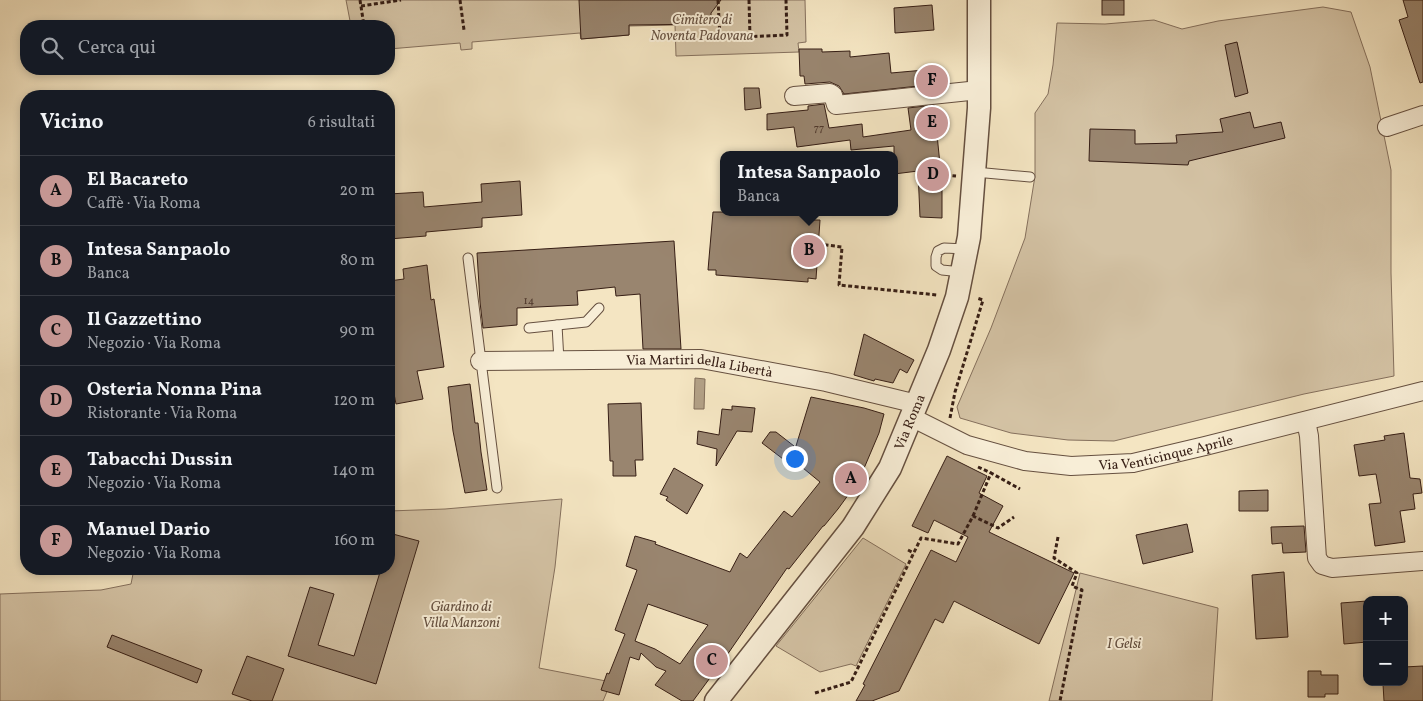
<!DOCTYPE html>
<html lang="it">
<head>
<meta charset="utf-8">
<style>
	:root { --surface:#171b24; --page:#242831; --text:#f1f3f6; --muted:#9ea1a6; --line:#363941; --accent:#c59692 }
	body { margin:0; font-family:Vollkorn,serif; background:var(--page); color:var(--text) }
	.controls { position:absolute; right:15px; bottom:15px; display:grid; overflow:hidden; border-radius:10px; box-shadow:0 2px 8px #0003 }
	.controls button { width:45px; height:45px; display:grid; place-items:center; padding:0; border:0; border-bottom:1px solid var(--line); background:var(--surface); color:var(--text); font:25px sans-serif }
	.you { position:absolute; left:794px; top:458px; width:18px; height:18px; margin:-12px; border:4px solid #fff; border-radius:50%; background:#1a73e8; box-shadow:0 0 0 8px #1a73e833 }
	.badge { display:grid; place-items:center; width:32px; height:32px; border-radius:50%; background:var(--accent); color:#111; font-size:16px; font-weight:700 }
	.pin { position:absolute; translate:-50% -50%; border:2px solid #fff; box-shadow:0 1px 5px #0006 }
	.popup { position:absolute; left:720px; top:151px; width:178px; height:65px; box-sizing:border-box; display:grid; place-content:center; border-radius:10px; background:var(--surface); filter:drop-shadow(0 1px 4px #0005); font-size:16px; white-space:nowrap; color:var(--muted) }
	.popup b { font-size:19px; color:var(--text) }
	.popup::after { content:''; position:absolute; left:50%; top:100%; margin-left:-10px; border:10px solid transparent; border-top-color:var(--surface) }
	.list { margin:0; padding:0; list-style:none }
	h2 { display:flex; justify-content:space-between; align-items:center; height:65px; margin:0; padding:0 20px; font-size:21px }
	h2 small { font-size:16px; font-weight:400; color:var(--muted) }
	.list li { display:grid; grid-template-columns:32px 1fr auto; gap:15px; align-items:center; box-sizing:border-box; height:70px; padding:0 20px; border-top:1px solid var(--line) }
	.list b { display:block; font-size:19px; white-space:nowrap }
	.list p { margin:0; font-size:16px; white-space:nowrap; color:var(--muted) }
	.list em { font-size:16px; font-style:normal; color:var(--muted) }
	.icon { flex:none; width:28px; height:28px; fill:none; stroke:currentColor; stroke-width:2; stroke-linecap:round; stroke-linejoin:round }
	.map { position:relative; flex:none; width:1423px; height:701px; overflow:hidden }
	.search { position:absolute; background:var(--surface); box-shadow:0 2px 8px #0003; left:20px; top:20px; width:375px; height:55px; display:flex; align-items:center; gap:12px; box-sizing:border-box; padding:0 18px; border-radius:20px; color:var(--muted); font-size:19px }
	.panel { position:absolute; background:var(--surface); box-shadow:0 2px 8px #0003; left:20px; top:90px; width:375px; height:485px; border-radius:20px }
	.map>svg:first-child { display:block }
	.green { fill:#d4c3a5; stroke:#85705d }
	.water { fill:#b3a187; stroke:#816d59 }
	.building { fill:#99856f; stroke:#361e15; fill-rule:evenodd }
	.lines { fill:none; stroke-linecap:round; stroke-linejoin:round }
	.service-casing { stroke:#665040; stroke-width:11 }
	.minor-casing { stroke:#665040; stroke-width:20 }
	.tertiary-casing { stroke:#665040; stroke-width:25 }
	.path { stroke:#361e15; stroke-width:3; stroke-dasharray:4 2.5; stroke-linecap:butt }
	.service { stroke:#f8eed7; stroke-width:9 }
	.minor { stroke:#f8eed7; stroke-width:18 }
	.tertiary { stroke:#f8eed7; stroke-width:22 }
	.labels { text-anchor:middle; stroke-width:4; stroke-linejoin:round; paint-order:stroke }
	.number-label { font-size:11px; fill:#4f382c }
	.park-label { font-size:14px; font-style:italic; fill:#655040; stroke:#f8eed7 }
	.street-label { font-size:14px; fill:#361e15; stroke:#f8eed7 }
</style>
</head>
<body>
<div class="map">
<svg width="1423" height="701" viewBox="0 0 1423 701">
	<rect width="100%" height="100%" fill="#f4e5c2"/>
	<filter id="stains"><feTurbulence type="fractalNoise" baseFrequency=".004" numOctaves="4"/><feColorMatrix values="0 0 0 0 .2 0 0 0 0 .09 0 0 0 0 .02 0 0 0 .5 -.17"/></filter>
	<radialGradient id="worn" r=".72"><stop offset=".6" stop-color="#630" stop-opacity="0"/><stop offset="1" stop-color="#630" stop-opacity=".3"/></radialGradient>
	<g class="green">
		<polygon points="346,0 805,0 806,42 798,43 799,52 676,56 675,25 629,26 629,35 581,39 580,33 472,42 472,49 461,50 460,43 389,49 389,26 351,26"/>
		<polygon points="1323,7 1351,12 1370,67 1391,170 1391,273 1394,376 1304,394 1114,441 1068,440 1011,433 960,418 957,407 991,328 1025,238 1035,176 1035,113 1048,94 1053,65 1057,23 1105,24 1154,20 1182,29 1218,21"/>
		<polygon points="562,499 555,567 539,668 611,682 603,701 0,701 0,594 101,590 131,584 134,569 389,569 389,511 445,509"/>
		<polygon points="863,538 906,564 856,666 851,664 820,672 776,646"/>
		<polygon points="1080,573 1218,608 1212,701 1049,701"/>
	</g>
	<polygon class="water" points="695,378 705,379 704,409 694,409"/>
	<g class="building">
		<polygon points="579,0 721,0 711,13 711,24 629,25 629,35 581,39"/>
		<rect x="1102" y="0" width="22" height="15"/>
		<polygon points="1403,0 1423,0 1423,82 1420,83 1399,20 1408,17"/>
		<polygon points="932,5 934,30 895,33 894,8"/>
		<polygon points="1237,42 1248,93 1235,97 1225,45"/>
		<polygon points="799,49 822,49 822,52 850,51 850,57 889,53 891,73 936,69 937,84 844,94 839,86 830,82 805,84 804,76 800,76"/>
		<polygon points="744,88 759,88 761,108 745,110"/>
		<polygon points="824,104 829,128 862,124 863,137 911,130 908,108 934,105 942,184 942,218 920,217 918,171 894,174 894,146 851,150 850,140 797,147 794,127 767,130 767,114 808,110 808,106"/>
		<polygon points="1250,112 1254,128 1281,122 1285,138 1189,161 1188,165 1089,161 1090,129 1135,130 1135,144 1177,143 1176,135 1223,132 1220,119"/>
		<polygon points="520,181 522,215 482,218 482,227 426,232 426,236 389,239 389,194 423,192 424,207 482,202 481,184"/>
		<polygon points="713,212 772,212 812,215 812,220 820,220 816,279 808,278 808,282 716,275 716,270 708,270"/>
		<polygon points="674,241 681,349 643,349 640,294 616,296 615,287 577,291 578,305 517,308 517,325 483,328 480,302 477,253"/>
		<polygon points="427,265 431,300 434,299 444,367 417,371 423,399 396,404 389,368 389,281 404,279 403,269"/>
		<polygon points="864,334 914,360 907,373 900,369 893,383 875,379 874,381 854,375"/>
		<polygon points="470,384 475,423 478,423 481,452 487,490 465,493 453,431 448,387"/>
		<path d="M811 397 864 408 884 414 879 433 865 466 860 474 862 476 838 509 824 526H823L789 569 787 568 716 671H715L693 701H682L655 685 666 671 656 667 641 653 639 660 630 657 619 695 601 690 607 673 609 674 625 634 615 630 637 570 626 566 635 536 656 542 655 544 730 572 740 553 747 558 784 511 792 517 820 482 792 459ZM648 604 708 625 680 664 655 649 635 641Z"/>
		<polygon points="641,403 643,460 635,460 636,476 613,476 613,461 610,461 608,404"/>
		<polygon points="732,406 755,408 752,432 737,431 716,466 717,449 697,444 698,431 719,435 722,409 732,410"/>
		<polygon points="770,432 776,432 794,446 783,459 762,443"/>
		<polygon points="1404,433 1410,478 1420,479 1422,493 1413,494 1415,509 1400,511 1405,542 1375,546 1369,504 1381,503 1376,474 1359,476 1354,445 1385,440 1384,436"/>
		<polygon points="947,456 987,476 979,493 1003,506 989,532 1074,573 1039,644 954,601 943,623 935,619 899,691 872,701 856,701 865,685 863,684 931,550 956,562 968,537 934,520 928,533 912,526"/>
		<polygon points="674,468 703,485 687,514 666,500 668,497 660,494"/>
		<polygon points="1268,490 1268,511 1239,511 1239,491"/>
		<polygon points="1187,524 1193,552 1143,564 1136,535"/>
		<polygon points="1304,526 1306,552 1283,553 1282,543 1272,544 1271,527"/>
		<polygon points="389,533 419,541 376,684 288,656 310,587 334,594 318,645 354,656 381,569 389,569"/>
		<polygon points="1284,572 1288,637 1256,639 1252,575"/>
		<polygon points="1367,601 1367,642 1344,644 1341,603"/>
		<polygon points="112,635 202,670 197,683 107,647"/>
		<polygon points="247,656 284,669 272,701 252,701 232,694"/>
		<polygon points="1423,666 1423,701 1384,701 1383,684 1404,682 1404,667"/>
		<polygon points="1308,671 1321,671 1321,675 1338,675 1338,694 1325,694 1325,697 1308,697"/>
	</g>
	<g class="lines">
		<defs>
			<g id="service">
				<polyline points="975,172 1030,177"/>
				<polyline points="468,258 497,488"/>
				<polyline points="962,272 942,270 936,266 936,257 938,251 944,248 966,249"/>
				<polyline points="557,325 559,361"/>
				<polyline points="529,328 586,322 599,308"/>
			</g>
			<g id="minor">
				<polyline points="794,96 830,93 833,95 836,105 979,90"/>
				<polyline points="1387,127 1423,115"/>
				<path id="s1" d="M480 361 701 359 826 382 917 404"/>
				<path id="s2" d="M911 417 967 445 1025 461 1071 466 1133 463 1205 446 1423 391"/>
				<polyline points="1306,421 1309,436 1317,558 1322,565 1332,568 1423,561"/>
			</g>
			<g id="tertiary">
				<path id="s3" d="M716 701 853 527 890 468 939 350 957 297 969 237 979 108V0"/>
			</g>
		</defs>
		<use href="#service" class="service-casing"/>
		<use href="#minor" class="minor-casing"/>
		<use href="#tertiary" class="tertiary-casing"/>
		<g class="path">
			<polyline points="360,0 364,26"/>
			<polyline points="460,0 464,30"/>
			<polyline points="718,0 720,38 787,35 786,0"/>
			<polyline points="749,0 750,37"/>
			<polyline points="361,6 401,0"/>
			<polyline points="946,175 956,176"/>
			<polyline points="818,244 842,247 839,285 937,295"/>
			<polyline points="950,418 955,392 983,300 977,298"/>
			<polyline points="978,467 991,473"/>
			<polyline points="973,516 991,473 1020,489"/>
			<polyline points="1058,537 1054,558 1077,573 1072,586 1082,590 1060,701"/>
			<polyline points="908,550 914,553"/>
			<polyline points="815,693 851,682 921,538 958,544 973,516 998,528 1014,517"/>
		</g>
		<use href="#service" class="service"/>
		<use href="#minor" class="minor"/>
		<use href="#tertiary" class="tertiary"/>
	</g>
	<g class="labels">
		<g class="number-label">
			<text x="819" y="131">77</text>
			<text x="529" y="304">14</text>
		</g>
		<g class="park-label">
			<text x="702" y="24">Cimitero di<tspan x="702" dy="16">Noventa Padovana</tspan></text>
			<text x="461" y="611">Giardino di<tspan x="461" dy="16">Villa Manzoni</tspan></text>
			<text x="1124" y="648">I Gelsi</text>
		</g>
		<g class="street-label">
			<text dy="5" stroke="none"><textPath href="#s1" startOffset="220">Via Martiri della Libertà</textPath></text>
			<text dy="5" stroke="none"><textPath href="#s3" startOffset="341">Via Roma</textPath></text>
			<text dy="5" stroke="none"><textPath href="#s2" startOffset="265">Via Venticinque Aprile</textPath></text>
		</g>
	</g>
	<rect width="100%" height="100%" filter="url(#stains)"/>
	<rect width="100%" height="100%" fill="url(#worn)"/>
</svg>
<div class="controls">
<button>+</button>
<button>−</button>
</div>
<div class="you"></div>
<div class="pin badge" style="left:851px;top:479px">A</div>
<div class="pin badge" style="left:809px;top:251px">B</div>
<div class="popup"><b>Intesa Sanpaolo</b>Banca</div>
<div class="pin badge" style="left:712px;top:661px">C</div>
<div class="pin badge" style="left:933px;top:175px">D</div>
<div class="pin badge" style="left:932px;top:123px">E</div>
<div class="pin badge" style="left:932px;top:81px">F</div>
<div class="search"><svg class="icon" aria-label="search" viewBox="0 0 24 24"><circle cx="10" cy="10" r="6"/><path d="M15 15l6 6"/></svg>Cerca qui</div>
<section class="panel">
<h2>Vicino<small>6 risultati</small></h2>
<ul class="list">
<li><span class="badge">A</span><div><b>El Bacareto</b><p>Caffè · Via Roma</p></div><em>20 m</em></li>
<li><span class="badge">B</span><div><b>Intesa Sanpaolo</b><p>Banca</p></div><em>80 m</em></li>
<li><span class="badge">C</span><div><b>Il Gazzettino</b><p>Negozio · Via Roma</p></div><em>90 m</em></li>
<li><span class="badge">D</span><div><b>Osteria Nonna Pina</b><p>Ristorante · Via Roma</p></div><em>120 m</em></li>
<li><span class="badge">E</span><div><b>Tabacchi Dussin</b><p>Negozio · Via Roma</p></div><em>140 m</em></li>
<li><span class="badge">F</span><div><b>Manuel Dario</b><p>Negozio · Via Roma</p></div><em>160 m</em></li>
</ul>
</section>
</div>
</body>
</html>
